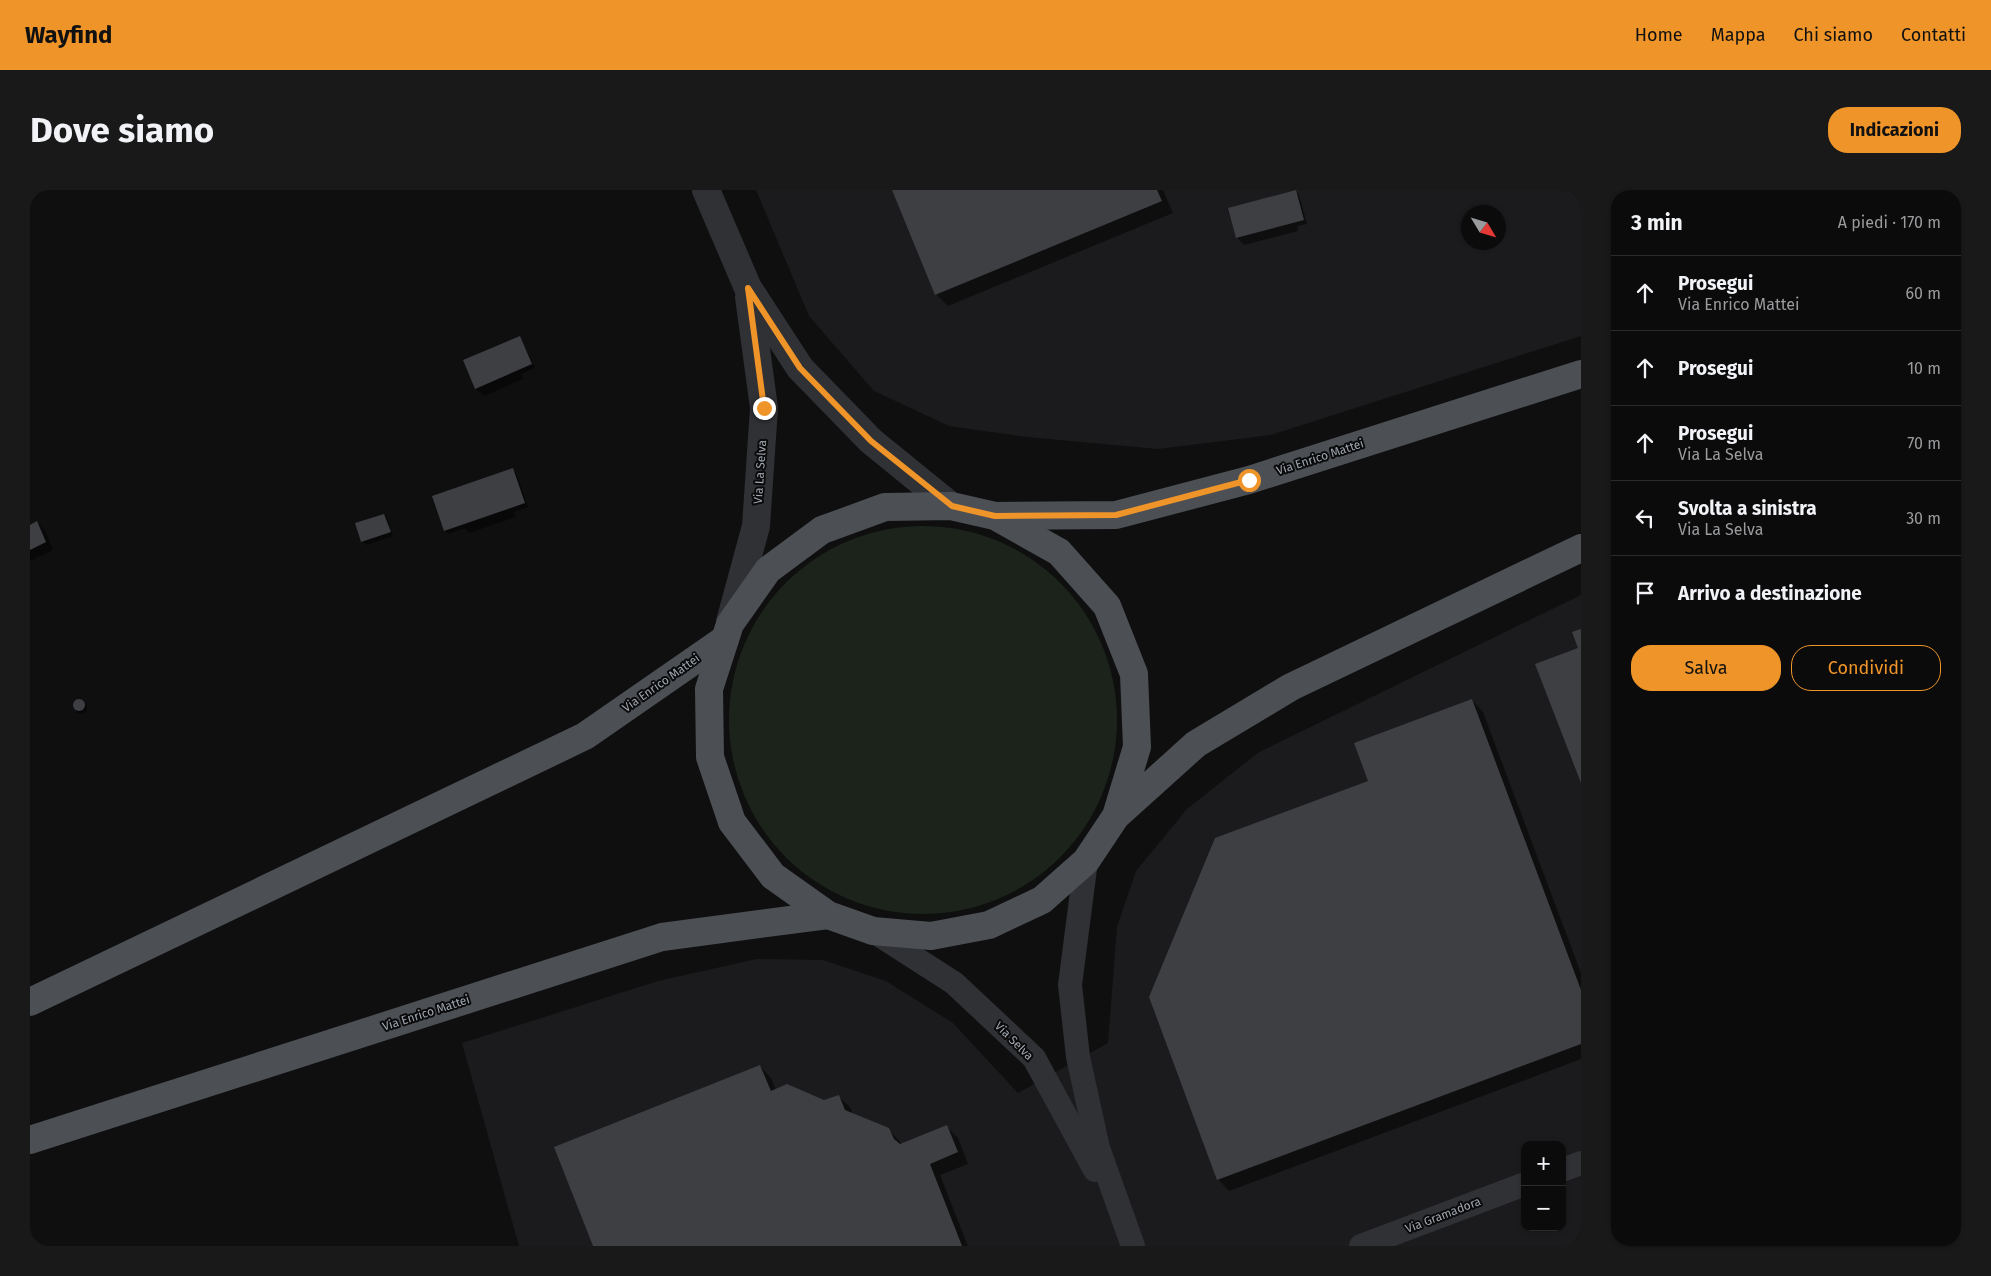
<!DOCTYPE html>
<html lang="it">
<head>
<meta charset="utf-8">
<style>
	:root { --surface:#0b0b0c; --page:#19191a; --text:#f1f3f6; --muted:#9a9b9d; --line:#2b2b2d; --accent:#ef9428 }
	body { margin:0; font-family:"Fira Sans",sans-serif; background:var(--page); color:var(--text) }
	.controls { position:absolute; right:15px; bottom:15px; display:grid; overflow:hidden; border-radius:10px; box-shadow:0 1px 4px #0004 }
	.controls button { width:45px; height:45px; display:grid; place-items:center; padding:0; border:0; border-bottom:1px solid var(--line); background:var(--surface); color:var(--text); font:25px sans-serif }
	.compass { position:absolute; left:1431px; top:15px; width:45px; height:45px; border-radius:50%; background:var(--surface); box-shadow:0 1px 4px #0004; rotate:128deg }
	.stop { position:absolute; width:15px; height:15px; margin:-11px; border:4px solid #ef9428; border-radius:50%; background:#fff }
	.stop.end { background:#ef9428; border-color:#fff; box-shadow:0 1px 5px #0008 }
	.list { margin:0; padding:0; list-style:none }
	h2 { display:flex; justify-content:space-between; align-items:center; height:65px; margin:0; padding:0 20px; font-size:21px }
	h2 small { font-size:16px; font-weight:400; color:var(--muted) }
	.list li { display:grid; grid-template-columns:32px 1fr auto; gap:15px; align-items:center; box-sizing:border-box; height:75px; padding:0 20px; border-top:1px solid var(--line) }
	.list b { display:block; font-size:19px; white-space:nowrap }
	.list p { margin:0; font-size:16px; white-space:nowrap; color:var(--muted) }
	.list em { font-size:16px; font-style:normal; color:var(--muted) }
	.actions { display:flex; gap:10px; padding:15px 20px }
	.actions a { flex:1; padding:11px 0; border:1px solid var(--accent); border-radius:20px; text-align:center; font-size:18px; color:var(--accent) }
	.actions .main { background:var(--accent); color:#111 }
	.icon { flex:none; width:28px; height:28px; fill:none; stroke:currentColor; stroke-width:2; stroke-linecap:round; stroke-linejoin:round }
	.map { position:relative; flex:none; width:1551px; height:1056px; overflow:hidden; border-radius:20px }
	header { display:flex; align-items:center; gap:30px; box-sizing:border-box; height:70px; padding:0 25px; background:var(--accent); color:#111 }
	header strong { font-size:24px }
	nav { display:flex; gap:28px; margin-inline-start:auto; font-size:18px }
	.intro { display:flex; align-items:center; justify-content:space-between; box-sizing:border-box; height:120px; padding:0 30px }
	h1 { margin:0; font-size:35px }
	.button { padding:12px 22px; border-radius:20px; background:var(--accent); color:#111; font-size:18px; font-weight:700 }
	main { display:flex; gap:30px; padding:0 30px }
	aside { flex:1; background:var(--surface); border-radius:20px; box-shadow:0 1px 4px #0004 }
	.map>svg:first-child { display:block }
	.built { fill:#1b1b1d; fill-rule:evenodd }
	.green { fill:#1b231b }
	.shadow { fill:#0007 }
	.building { fill:#3e3f43 }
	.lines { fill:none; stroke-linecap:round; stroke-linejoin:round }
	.minor { stroke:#303135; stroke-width:24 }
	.tertiary { stroke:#303135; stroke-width:28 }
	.primary { stroke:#4c4f54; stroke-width:28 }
	.route { stroke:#ef9428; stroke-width:6 }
	.labels { text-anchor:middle; stroke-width:4; stroke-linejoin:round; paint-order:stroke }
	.street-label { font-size:12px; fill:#a0a7b1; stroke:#0a0a0b }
</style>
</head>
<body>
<header>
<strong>Wayfind</strong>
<nav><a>Home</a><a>Mappa</a><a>Chi siamo</a><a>Contatti</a></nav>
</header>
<div class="intro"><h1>Dove siamo</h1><a class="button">Indicazioni</a></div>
<main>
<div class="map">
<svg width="1551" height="1056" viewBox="0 0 1551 1056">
	<rect width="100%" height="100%" fill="#0f0f10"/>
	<g class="built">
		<path d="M726 0H1551V146L1241 245 1128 259 997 247 919 236 844 201 779 126ZM1438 22H1468V52H1438Z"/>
		<path d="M1551 405V1056H489L432 853 628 791 727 769 793 770 856 791 923 833 988 903 1078 853 1087 737 1106 681 1157 619 1229 562ZM1495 955H1532V1037H1495Z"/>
	</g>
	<circle class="green" cx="893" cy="530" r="194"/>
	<g class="shadow">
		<polygon points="864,0 1133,0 1143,23 918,116 906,104"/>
		<polygon points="1266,1 1269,5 1277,34 1267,36 1268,41 1214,55 1207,48"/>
		<polygon points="490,147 505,178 491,184 493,189 454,206 446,199 435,171"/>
		<polygon points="482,279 486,283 498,317 484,322 486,327 439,343 435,338 419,344 415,341 403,307"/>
		<polygon points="354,325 357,328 363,346 336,355 332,351"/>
		<polygon points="7,333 15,341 23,360 0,371 0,336"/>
		<polygon points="1442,510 1453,522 1551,783 1551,869 1199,1001 1188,989 1339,592"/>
		<circle cx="51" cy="518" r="6"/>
		<polygon points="730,876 741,888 746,900 794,912 808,906 820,917 823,924 858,939 872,954 916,936 928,948 938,974 910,985 938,1056 565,1056"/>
	</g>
	<g class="building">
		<polygon points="862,0 1127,0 1132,11 905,105"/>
		<polygon points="1266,0 1274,30 1206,48 1198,18"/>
		<polygon points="490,146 502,174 445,199 433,170"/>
		<polygon points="483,278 495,313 414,341 402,306"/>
		<polygon points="354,324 361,342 331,352 325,333"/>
		<polygon points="7,331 16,352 0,360 0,335"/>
		<polygon points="1551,439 1551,593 1505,474 1548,458 1542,442"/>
		<circle cx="49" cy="515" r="6"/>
		<polygon points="1442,509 1551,800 1551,854 1187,990 1119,807 1185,648 1338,591 1324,553"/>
		<polygon points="730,875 741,901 757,894 794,910 809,905 815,920 859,938 864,949 870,954 917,935 928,962 900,974 932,1056 563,1056 524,957"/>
	</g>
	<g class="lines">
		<g class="minor">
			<polyline points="1056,671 1040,795 1048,867 1068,958 1103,1056"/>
			<polyline points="843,741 924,793 1004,868 1065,980"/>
			<polyline points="1532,980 1551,973"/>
			<polyline points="1331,1056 1495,994"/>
		</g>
		<g class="tertiary">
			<polyline points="676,0 718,98 770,178 841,251 921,316"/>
			<polyline points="700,432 726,336 734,218 719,107"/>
		</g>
		<g class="primary">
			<polyline points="966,326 1086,325 1219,290 1551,184"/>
			<polyline points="1086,626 1107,557 1104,484 1077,416 1029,362 965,326 921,316 855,317 792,340 738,380 700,434 679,499 680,567 702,632 743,686 798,725 843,741 901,746 959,735 1012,710 1056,671 1086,626 1166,554 1261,497 1551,358"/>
			<polyline points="0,812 555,546 695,449"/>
			<polyline points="0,950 632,747 798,725"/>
		</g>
	</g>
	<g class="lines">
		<polyline class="route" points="734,218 718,98 770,178 841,251 922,316 965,326 1086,325 1219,290"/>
	</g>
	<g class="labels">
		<g class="street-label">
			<text transform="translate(1290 267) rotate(-18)" y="4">Via Enrico Mattei</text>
			<text transform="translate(730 282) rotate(-86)" y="4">Via La Selva</text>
			<text transform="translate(631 493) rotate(-35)" y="4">Via Enrico Mattei</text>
			<text transform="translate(396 823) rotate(-18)" y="4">Via Enrico Mattei</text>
			<text transform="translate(984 851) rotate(45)" y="4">Via Selva</text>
			<text transform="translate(1413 1025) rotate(-21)" y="4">Via Gramadora</text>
		</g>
	</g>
</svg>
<div class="controls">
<button>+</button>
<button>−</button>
</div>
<svg class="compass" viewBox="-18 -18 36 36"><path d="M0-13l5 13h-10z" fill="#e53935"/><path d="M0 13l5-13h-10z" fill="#9a9b9d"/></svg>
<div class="stop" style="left:1219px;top:290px"></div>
<div class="stop end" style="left:734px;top:218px"></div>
</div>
<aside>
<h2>3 min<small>A piedi · 170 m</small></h2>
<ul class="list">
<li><svg class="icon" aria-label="ahead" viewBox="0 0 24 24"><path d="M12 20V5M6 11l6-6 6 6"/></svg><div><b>Prosegui</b><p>Via Enrico Mattei</p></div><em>60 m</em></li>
<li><svg class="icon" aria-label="ahead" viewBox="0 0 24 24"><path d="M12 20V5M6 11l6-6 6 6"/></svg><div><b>Prosegui</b></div><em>10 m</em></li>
<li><svg class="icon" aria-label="ahead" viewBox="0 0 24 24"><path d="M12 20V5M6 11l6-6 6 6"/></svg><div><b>Prosegui</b><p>Via La Selva</p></div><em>70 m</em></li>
<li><svg class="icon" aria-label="left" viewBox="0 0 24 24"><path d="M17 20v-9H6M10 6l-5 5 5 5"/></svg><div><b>Svolta a sinistra</b><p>Via La Selva</p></div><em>30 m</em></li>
<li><svg class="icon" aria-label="arrive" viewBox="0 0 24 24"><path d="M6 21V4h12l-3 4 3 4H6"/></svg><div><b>Arrivo a destinazione</b></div></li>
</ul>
<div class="actions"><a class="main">Salva</a><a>Condividi</a></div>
</aside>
</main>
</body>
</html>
